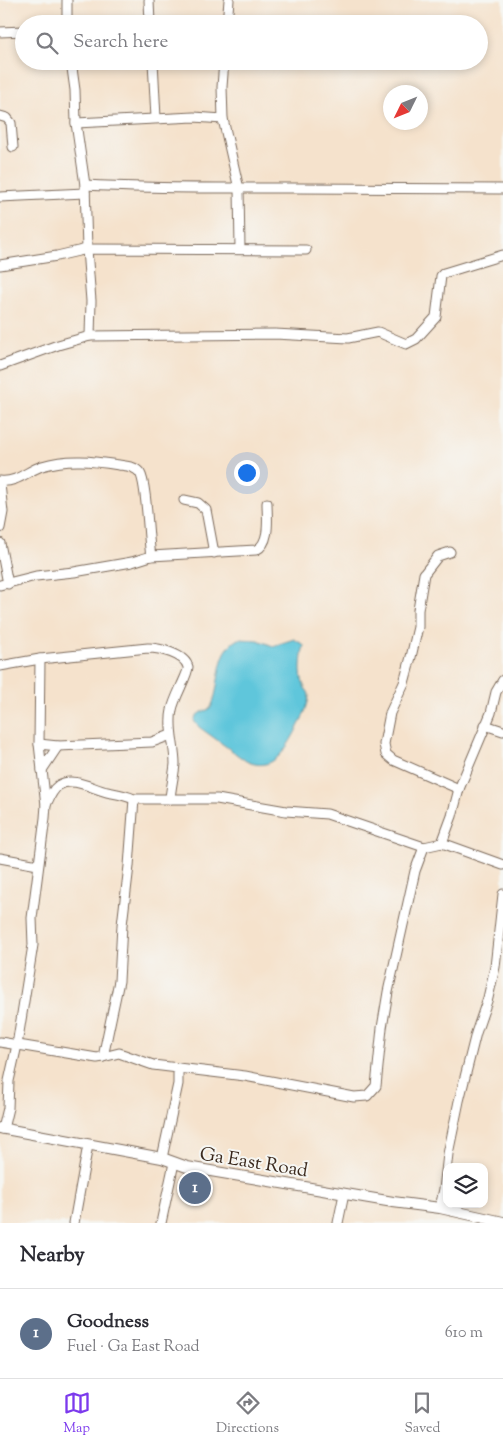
<!DOCTYPE html>
<html lang="en">
<head>
<meta charset="utf-8">
<style>
	:root { --surface:#fff; --page:#f7f7f7; --text:#2b2b33; --muted:#7c7c81; --line:#e1e1e2; --accent:#7c3aed }
	body { margin:0; font-family:"Sorts Mill Goudy",serif; background:var(--page); color:var(--text) }
	.controls { position:absolute; right:15px; bottom:15px; display:grid; overflow:hidden; border-radius:10px; box-shadow:0 2px 8px #0003 }
	.controls button { width:45px; height:45px; display:grid; place-items:center; padding:0; border:0; border-bottom:1px solid var(--line); background:var(--surface); color:var(--text); font:25px sans-serif }
	.compass { position:absolute; left:383px; top:85px; width:45px; height:45px; border-radius:50%; background:var(--surface); box-shadow:0 2px 8px #0003; rotate:227deg }
	.you { position:absolute; left:246px; top:472px; width:18px; height:18px; margin:-12px; border:4px solid #fff; border-radius:50%; background:#1a73e8; box-shadow:0 0 0 8px #1a73e833 }
	.badge { display:grid; place-items:center; width:32px; height:32px; border-radius:50%; background:var(--accent); color:#fff; font-size:16px; font-weight:700 }
	.pin { position:absolute; translate:-50% -50%; border:2px solid #fff; box-shadow:0 1px 5px #0006 }
	.list { margin:0; padding:0; list-style:none }
	h2 { display:flex; justify-content:space-between; align-items:center; height:65px; margin:0; padding:0 20px; font-size:21px }
	h2 small { font-size:16px; font-weight:400; color:var(--muted) }
	.list li { display:grid; grid-template-columns:32px 1fr auto; gap:15px; align-items:center; box-sizing:border-box; height:90px; padding:0 20px; border-top:1px solid var(--line) }
	.list b { display:block; font-size:19px; white-space:nowrap }
	.list p { margin:0; font-size:16px; white-space:nowrap; color:var(--muted) }
	.list em { font-size:16px; font-style:normal; color:var(--muted) }
	.icon { flex:none; width:28px; height:28px; fill:none; stroke:currentColor; stroke-width:2; stroke-linecap:round; stroke-linejoin:round }
	.map { position:relative; flex:none; width:503px; height:1223px; overflow:hidden }
	.search { position:absolute; background:var(--surface); box-shadow:0 2px 8px #0003; left:15px; right:15px; top:15px; height:55px; display:flex; align-items:center; gap:12px; box-sizing:border-box; padding:0 18px; border-radius:28px; color:var(--muted); font-size:19px }
	.sheet { height:155px; background:var(--surface) }
	nav { display:flex; justify-content:space-around; align-items:center; box-sizing:border-box; height:70px; border-top:1px solid var(--line); background:var(--surface); font-size:14px; color:var(--muted) }
	nav a { display:grid; justify-items:center; gap:2px }
	nav .on { color:var(--accent) }
	.map>svg:first-child { display:block }
	.water { fill:#5fc6db; stroke:#4d787c }
	.lines { fill:none; stroke-linecap:round; stroke-linejoin:round }
	.minor-casing { stroke:#7c6a5b; stroke-width:11 }
	.tertiary-casing { stroke:#7c6a5b; stroke-width:12 }
	.minor { stroke:#fff; stroke-width:9 }
	.tertiary { stroke:#fff; stroke-width:10 }
	.labels { text-anchor:middle; stroke-width:4; stroke-linejoin:round; paint-order:stroke }
	.street-label { font-size:19px; fill:#3b2a1e; stroke:#f6f6f2 }
</style>
</head>
<body>
<div class="map">
<svg width="503" height="1223" viewBox="0 0 503 1223">
	<rect width="100%" height="100%" fill="#f6f6f2"/>
	<filter id="ink" filterUnits="userSpaceOnUse"><feTurbulence type="fractalNoise" baseFrequency=".02" numOctaves="2"/><feDisplacementMap in="SourceGraphic" scale="10" xChannelSelector="R" yChannelSelector="G"/><feConvolveMatrix kernelMatrix="1 2 1 2 8 2 1 2 1" color-interpolation-filters="sRGB"/></filter>
	<filter id="wash" filterUnits="userSpaceOnUse"><feTurbulence type="fractalNoise" baseFrequency=".0096" numOctaves="4" result="noise"/><feDisplacementMap in="SourceGraphic" scale="20" xChannelSelector="R" yChannelSelector="G"/><feGaussianBlur stdDeviation="1.12" result="paint"/><feColorMatrix in="noise" values="0 0 0 0 0 0 0 0 0 0 0 0 0 0 0 0 0 1.4 0 .05"/><feComposite in="paint" operator="in"/></filter>
	<g filter="url(#wash)">
		<rect width="100%" height="100%" fill="#f5e2cc"/>
		<path class="water" d="M238 639 258 640 273 646 294 639 304 645C301 658 299 674 304 686 306 691 309 691 309 696 308 707 302 719 297 729 286 749 273 774 246 761L199 727 194 721C196 713 202 712 210 709 222 688 214 652 238 639Z"/>
	</g>
	<g filter="url(#ink)">
		<g class="lines">
			<defs>
				<g id="minor">
					<polyline points="149,0 150,24"/>
					<polyline points="67,24 67,0"/>
					<polyline points="227,24 229,0"/>
					<polyline points="0,32 24,31"/>
					<polyline points="153,61 156,118"/>
					<polyline points="224,61 222,87 223,119 239,189 240,249"/>
					<polyline points="0,116 7,118 11,123 13,147"/>
					<polyline points="76,123 194,117 223,119"/>
					<path d="M85 185C156 189 227 188 298 188 366 188 435 189 503 189"/>
					<polyline points="0,197 85,193"/>
					<polyline points="0,265 57,256 87,249 306,250"/>
					<polyline points="90,336 275,334 348,338 378,332 406,344 416,339 436,317 441,276 444,273 503,255"/>
					<polyline points="0,366 58,345 90,336 91,301 87,249 85,185 76,123 75,90 71,61"/>
					<path d="M0 481C17 483 27 471 42 466 68 458 93 461 119 465 126 466 135 466 140 473 147 484 148 540 151 556"/>
					<polyline points="0,484 3,512 0,528"/>
					<polyline points="184,500 198,503 206,510 214,553"/>
					<polyline points="0,543 8,584"/>
					<polyline points="450,552 438,556 424,574 418,610 418,627 411,657 404,683 390,713 384,744 386,754 393,760 459,789"/>
					<path d="M0 585 36 576 74 572 132 562 151 556 256 550C271 543 267 517 267 503"/>
					<path d="M0 666 40 659 148 648C159 648 185 654 188 667 189 673 174 698 172 710 168 728 175 746 175 764 174 775 171 787 170 799"/>
					<polyline points="485,725 503,731"/>
					<polyline points="39,744 58,746 152,742 171,735"/>
					<polyline points="42,770 58,746"/>
					<polyline points="134,799 129,866 122,925 119,981 103,1057 119,1053 153,1065 178,1068 178,1084 162,1158"/>
					<path d="M46 805C49 798 52 790 59 785 73 776 93 789 107 792 117 794 125 795 134 799H217L286 811 327 814 424 847 442 843 503 865"/>
					<polyline points="442,843 452,816 459,789 491,713 496,692 503,680"/>
					<polyline points="0,858 38,865"/>
					<polyline points="0,1042 97,1058 103,1057"/>
					<polyline points="178,1068 245,1076 354,1097 367,1096 376,1086 382,1028 388,992 415,871 424,847"/>
					<polyline points="3,1129 8,1108 9,1081 17,1045 33,945 32,918 45,818 46,805 39,744 40,659"/>
					<polyline points="440,1208 444,1189 448,1154 459,1101 476,1033 488,998 495,967 503,894"/>
					<polyline points="74,1223 88,1145"/>
					<polyline points="161,1223 174,1163"/>
					<polyline points="338,1223 344,1194"/>
				</g>
				<polyline id="tertiary" points="0,1128 162,1158 187,1167 393,1202 440,1208 503,1222"/>
			</defs>
			<use href="#minor" class="minor-casing"/>
			<use href="#tertiary" class="tertiary-casing"/>
			<use href="#minor" class="minor"/>
			<use href="#tertiary" class="tertiary"/>
		</g>
	</g>
	<g class="labels">
		<g class="street-label">
			<text transform="translate(254 1161) rotate(9)" y="7">Ga East Road</text>
		</g>
	</g>
</svg>
<div class="controls">
<button><svg class="icon" aria-label="layers" viewBox="0 0 24 24"><path d="M12 4l9 5-9 5-9-5zM3 14l9 5 9-5"/></svg></button>
</div>
<svg class="compass" viewBox="-18 -18 36 36"><path d="M0-13l5 13h-10z" fill="#e53935"/><path d="M0 13l5-13h-10z" fill="#7c7c81"/></svg>
<div class="you"></div>
<div class="pin badge" style="left:195px;top:1188px;background:#5c6f8a">1</div>
<div class="search"><svg class="icon" aria-label="search" viewBox="0 0 24 24"><circle cx="10" cy="10" r="6"/><path d="M15 15l6 6"/></svg>Search here</div>
</div>
<section class="sheet">
<h2>Nearby<small></small></h2>
<ul class="list">
<li><span class="badge" style="background:#5c6f8a">1</span><div><b>Goodness</b><p>Fuel · Ga East Road</p></div><em>610 m</em></li>
</ul>
</section>
<nav>
<a class="on"><svg class="icon" aria-label="map" viewBox="0 0 24 24"><path d="M3 6l6-2 6 2 6-2v14l-6 2-6-2-6 2zM9 4v14M15 6v14"/></svg>Map</a>
<a><svg class="icon" aria-label="directions" viewBox="0 0 24 24"><path d="M12 3l9 9-9 9-9-9zM9 14v-3h6M13 9l2 2-2 2"/></svg>Directions</a>
<a><svg class="icon" aria-label="saved" viewBox="0 0 24 24"><path d="M7 4h10v16l-5-4-5 4z"/></svg>Saved</a>
</nav>
</body>
</html>
